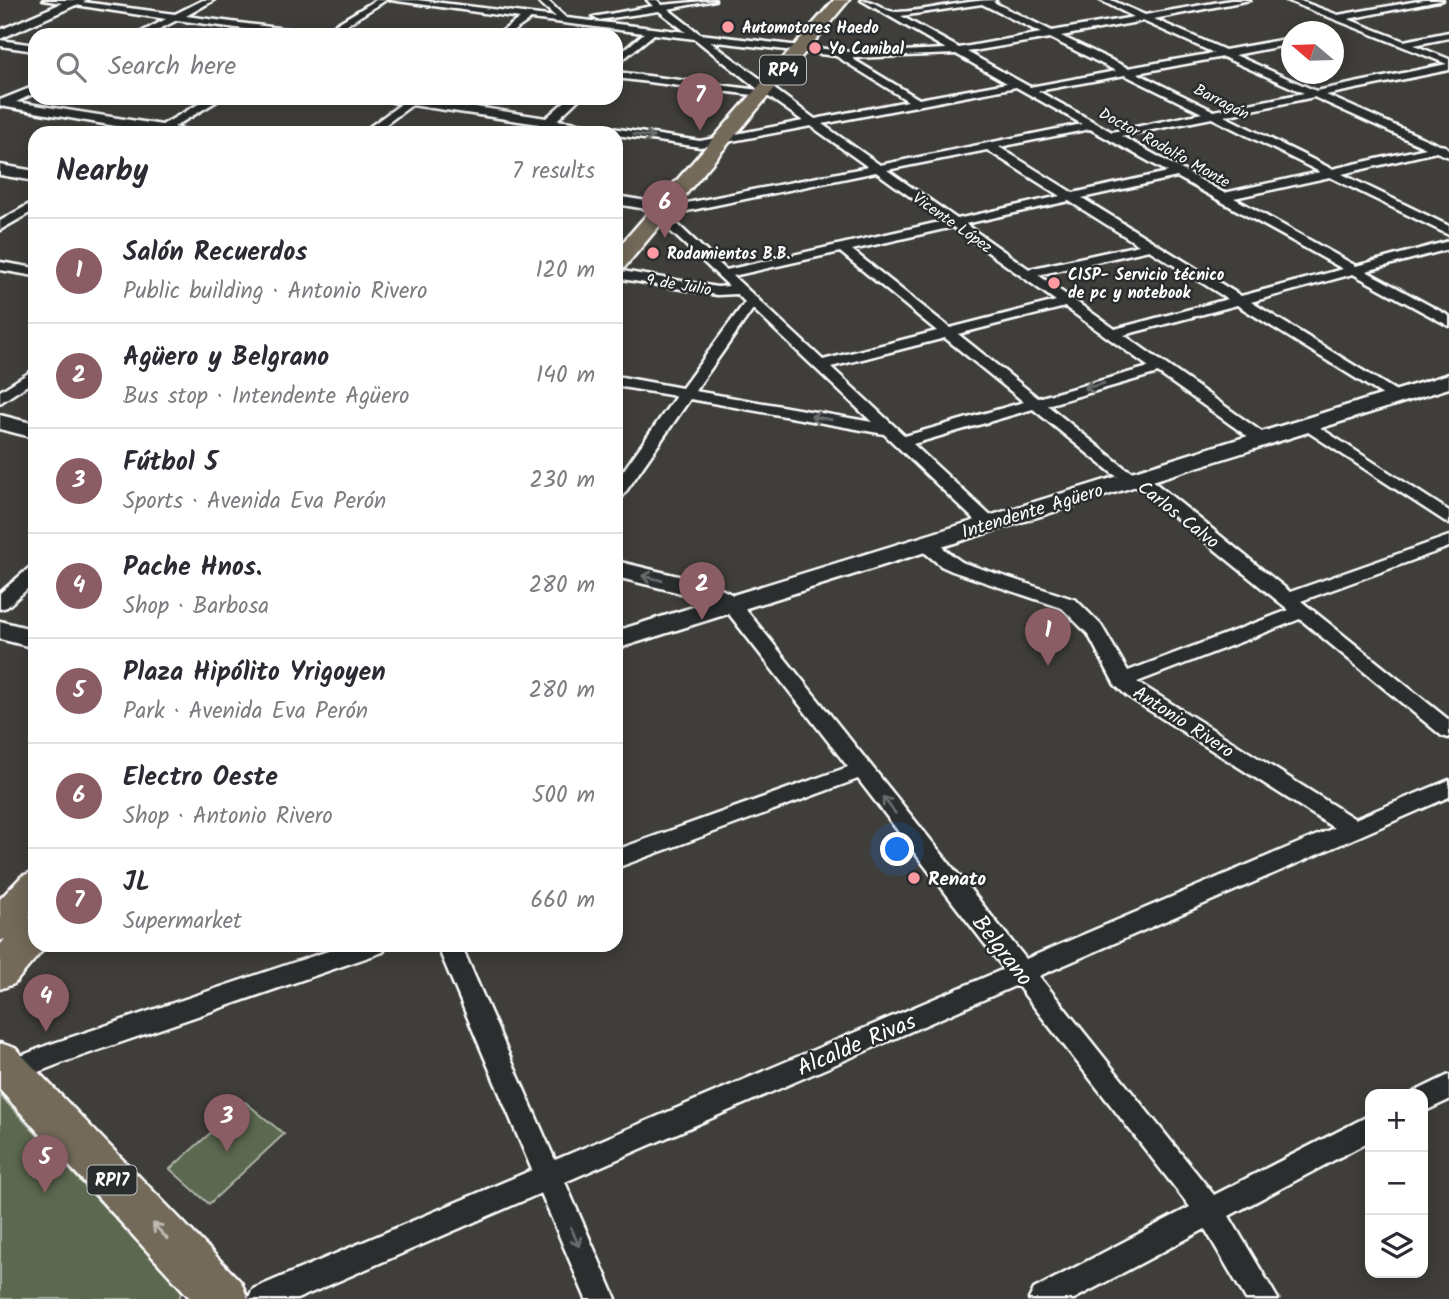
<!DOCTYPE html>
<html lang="en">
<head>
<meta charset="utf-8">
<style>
	:root { --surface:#fff; --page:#f2f2f3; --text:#2b2b33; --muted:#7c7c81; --line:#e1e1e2; --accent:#8a5d65 }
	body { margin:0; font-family:Kalam,sans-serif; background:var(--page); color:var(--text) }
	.controls { position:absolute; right:21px; bottom:21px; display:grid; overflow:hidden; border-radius:14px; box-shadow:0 4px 18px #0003 }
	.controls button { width:63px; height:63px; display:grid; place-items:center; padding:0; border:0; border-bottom:2px solid var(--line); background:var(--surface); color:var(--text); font:35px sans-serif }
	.compass { position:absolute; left:1281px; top:21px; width:63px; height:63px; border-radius:50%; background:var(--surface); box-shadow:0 4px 18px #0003; rotate:289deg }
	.you { position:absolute; left:898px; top:850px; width:24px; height:24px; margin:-18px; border:5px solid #fff; border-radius:50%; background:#1a73e8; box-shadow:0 0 0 10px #1a73e833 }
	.badge { display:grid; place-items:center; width:46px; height:46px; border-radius:50%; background:var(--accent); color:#fff; font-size:23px; font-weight:700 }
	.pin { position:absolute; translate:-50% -58px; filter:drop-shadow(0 2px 4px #0008) }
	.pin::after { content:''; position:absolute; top:37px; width:24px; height:21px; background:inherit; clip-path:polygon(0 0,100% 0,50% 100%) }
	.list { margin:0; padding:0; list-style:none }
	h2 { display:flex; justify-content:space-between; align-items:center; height:91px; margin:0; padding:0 28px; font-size:30px }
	h2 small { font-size:23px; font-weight:400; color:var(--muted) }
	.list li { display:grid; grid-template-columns:46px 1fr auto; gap:21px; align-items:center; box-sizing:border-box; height:105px; padding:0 28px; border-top:2px solid var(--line) }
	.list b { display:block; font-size:26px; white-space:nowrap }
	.list p { margin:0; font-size:23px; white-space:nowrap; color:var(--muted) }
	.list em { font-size:23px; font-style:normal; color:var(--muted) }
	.icon { flex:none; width:38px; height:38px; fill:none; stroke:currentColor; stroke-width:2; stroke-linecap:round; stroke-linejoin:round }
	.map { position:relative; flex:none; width:1449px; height:1299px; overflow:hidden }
	.search { position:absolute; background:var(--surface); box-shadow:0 4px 18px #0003; left:28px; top:28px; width:595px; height:77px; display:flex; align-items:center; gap:18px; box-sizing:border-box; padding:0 24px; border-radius:21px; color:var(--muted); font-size:26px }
	.panel { position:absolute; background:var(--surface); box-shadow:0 4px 18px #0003; left:28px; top:126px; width:595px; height:826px; border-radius:21px }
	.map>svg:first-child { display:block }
	.green { fill:#5b6850; stroke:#adb4a8; stroke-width:2 }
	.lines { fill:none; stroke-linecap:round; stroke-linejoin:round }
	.street-casing { stroke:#fff; stroke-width:5 }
	.secondary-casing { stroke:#fff; stroke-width:5 }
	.primary-casing { stroke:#fff; stroke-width:5 }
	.street { fill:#2a2d2e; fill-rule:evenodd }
	.secondary { fill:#2a2d2e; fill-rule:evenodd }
	.primary { fill:#736b5a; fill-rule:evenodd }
	.oneway { stroke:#6a6c6d }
	.oneway2 { stroke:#c0bcb5 }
	.poi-dot { fill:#ff9aa2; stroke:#2a2d2e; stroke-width:2.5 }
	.labels { text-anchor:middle; stroke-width:5; stroke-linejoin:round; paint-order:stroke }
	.far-poi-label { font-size:16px; font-weight:bold; fill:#fff; stroke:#2a2d2e; text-anchor:start }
	.far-street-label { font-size:16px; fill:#fff; stroke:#2a2d2e }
	.shield { fill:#2a2d2e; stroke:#bfc0c0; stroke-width:2 }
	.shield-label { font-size:18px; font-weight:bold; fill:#fff }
	.street-label { font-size:19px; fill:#fff; stroke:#2a2d2e }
	.poi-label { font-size:19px; font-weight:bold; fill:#fff; stroke:#2a2d2e; text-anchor:start }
	.near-street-label { font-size:23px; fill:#fff; stroke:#2a2d2e }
</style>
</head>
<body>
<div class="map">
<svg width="1449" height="1299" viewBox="0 0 1449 1299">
	<rect width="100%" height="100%" fill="#3f3e3a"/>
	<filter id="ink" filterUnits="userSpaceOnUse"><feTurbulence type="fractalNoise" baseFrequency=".0143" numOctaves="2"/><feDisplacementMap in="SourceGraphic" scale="14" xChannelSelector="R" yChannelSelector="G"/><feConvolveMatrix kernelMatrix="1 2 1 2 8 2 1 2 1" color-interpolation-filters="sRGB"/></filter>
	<g filter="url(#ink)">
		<g class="green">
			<polygon points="0,1095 182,1290 179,1299 0,1299"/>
			<polygon points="245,1102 284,1134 209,1204 170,1169"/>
		</g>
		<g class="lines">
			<defs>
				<g id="street">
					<polygon points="43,0 67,0 175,14 203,0 214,0 186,16 308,32 313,35 287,35 177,20 148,35 136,35 166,19"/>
					<polygon points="376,0 386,0 330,35 318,35"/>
					<path d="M390 0H417L556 17 537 0H547L566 18 686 32 659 11 598 20 593 17 653 6 647 0H657L662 5 715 0 668 9 700 34 859 53 946 49 861 0C876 0 884 12 897 12 930 11 963 0 996 0L993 2 1052 31 1134 17 1100 0H1111L1145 15 1231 0H1250L1154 19 1225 50 1292 38V44L1235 55 1316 91 1447 64 1286 0H1298L1338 15 1424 0H1443L1348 19 1404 41 1449 32V38L1414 45 1449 59V70L1326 95 1439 145 1445 146 1449 150V157L1436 152 1342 174 1449 226V235L1330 177 1234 198 1356 266 1449 241V249L1366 271 1449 316V326L1353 274 1251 302 1401 394 1404 397 1401 400H1391L1237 305 1124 335 1266 435 1268 438 1266 441H1254L1158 373 1047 405 1125 468 1154 482 1290 592 1449 536V547L1301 601 1449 720V738L1442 736 1300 619 1137 682 1355 819 1449 780V797L1039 976 1214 1195 1370 1115V1141L1229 1216 1278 1299H1246L1205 1229 1074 1299H1029L1034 1289 1190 1207 1017 985 565 1182 616 1299H586L541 1193 297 1299H248L253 1289 532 1170 437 945H461L555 1160 1004 969 858 779 616 868V850L848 767 725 609 723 605 725 601H739L1026 959 1334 828 1127 696 1115 685 1088 634 1062 608 952 571 941 566 918 547 915 543 918 539C934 535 950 556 964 563L1076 600 1101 625 1128 671 1289 610 1142 490 1113 474 1033 409 913 444 995 520 998 524 995 528H983L884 434 690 399 622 497 616 498V481L676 396 616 386V376L682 388 745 302 737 294 717 295 616 278V270L717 287 729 286 664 225 653 220V214H661L672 219 726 270 944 221 876 172 687 211 665 212 616 204V196L665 204 687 203 868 167 811 126 700 147 616 135V133L550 126 541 131 535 128 539 124 412 105 374 133H361L401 104 378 98H419L546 118 569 98H580L557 120 700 141 803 121 769 97 616 78V72L759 90 695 39 654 34 616 65V57L644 33 531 19 508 35H497L520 18ZM982 4 1041 33 959 48 901 16ZM1143 21 1214 53 1128 68 1061 36ZM1050 38 1116 71 1030 87 967 52ZM709 41 836 56 908 101 815 119ZM956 54 1007 83 919 99 851 58ZM1223 57 1304 93 1214 111 1137 73ZM1125 75 1202 113 1112 132 1038 91ZM1016 87 1082 124 880 165 822 124ZM1314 97 1426 148 1332 169 1224 116ZM1212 118 1320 172 1224 193 1121 136ZM1090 129 1168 172 1073 193 999 147ZM987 150 1060 196 957 219 887 170ZM1177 177 1343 269 1241 296 1082 198ZM1069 201 1139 245 1029 269 965 224ZM953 227 1056 301 950 328 852 250ZM1149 250 1228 299 1115 329 1038 275ZM840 252 937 331 823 360 733 276ZM1065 307 1149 367 1038 398 958 334ZM753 309 872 422 695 391ZM945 338 1024 402 905 436 831 367Z"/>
					<polygon points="0,40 35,45 35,51 0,46"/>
					<polygon points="35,86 35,93 16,102 162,125 209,98 222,98 174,127 196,133 156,133 0,106 0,100"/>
					<polygon points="35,201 35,210 0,230 0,221"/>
					<polygon points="0,262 35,268 35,276 0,270"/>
					<polygon points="35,369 35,380 0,403 0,391"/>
					<polygon points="1308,420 1449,511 1449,524 1302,428 1300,425 1302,422"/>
					<polygon points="35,566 35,582 7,607 0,609 0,593 29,568"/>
					<polygon points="346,945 387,945 383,952 64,1062 10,1083 0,1078 1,1064 48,1045"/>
					<polygon points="1449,1075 1449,1100 1423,1112 1423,1094 1412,1094 1414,1092"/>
				</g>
				<g id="secondary">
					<polygon points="69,0 87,0 0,39 0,30"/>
					<polygon points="0,165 35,171 35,181 0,175"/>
					<polygon points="1449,374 1449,388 616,649 616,631 706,603 693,596 616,577 616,561 711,584 733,595"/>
					<polygon points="0,415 35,424 35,438 0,429"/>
					<polygon points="0,621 35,630 35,648 0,639"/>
				</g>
				<g id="primary">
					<polygon points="834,0 849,0 624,268 616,269 616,250"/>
					<polygon points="35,871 35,912 29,918 35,916 35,945 47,945 14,984 0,989 0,945 5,939 0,941 0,899 22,876"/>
					<polygon points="0,1043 15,1048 241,1282 248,1299 191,1299 0,1090"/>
				</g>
			</defs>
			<use href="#street" class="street-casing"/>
			<use href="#secondary" class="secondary-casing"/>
			<use href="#primary" class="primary-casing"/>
			<use href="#street" class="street"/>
			<use href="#secondary" class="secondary"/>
			<use href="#primary" class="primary"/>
		</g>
		<defs><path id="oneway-shaft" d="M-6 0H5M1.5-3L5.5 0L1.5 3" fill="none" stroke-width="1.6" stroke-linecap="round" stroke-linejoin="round" transform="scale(1.75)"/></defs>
		<g class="oneway">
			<use href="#oneway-shaft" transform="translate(644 136) rotate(8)"/>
			<use href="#oneway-shaft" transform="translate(1094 386) rotate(165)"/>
			<use href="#oneway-shaft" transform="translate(821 418) rotate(-170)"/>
			<use href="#oneway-shaft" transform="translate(652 578) rotate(-166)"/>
			<use href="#oneway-shaft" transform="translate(889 805) rotate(-128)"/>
			<use href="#oneway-shaft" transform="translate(575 1237) rotate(67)"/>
		</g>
		<use class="oneway2" href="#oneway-shaft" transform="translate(160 1231) rotate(-133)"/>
	</g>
	<g class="poi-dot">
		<circle cx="728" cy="27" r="7"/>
		<circle cx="815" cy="48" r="7"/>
		<circle cx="653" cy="253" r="7"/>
		<circle cx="1054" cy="283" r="7"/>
		<circle cx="914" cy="878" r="7"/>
	</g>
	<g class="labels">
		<g class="far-poi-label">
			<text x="742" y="33">Automotores Haedo</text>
			<text x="829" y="54">Yo Canibal</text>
			<text x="667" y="259">Rodamientos B.B.</text>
			<text x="1068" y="280">CISP- Servicio técnico<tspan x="1068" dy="18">de pc y notebook</tspan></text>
		</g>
		<g class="far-street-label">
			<text transform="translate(1222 101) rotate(27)" y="6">Barragán</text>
			<text transform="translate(1165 147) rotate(29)" y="6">Doctor Rodolfo Monte</text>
			<text transform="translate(953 222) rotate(35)" y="6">Vicente López</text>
			<text transform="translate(679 284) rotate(9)" y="6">9 de Julio</text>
		</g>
		<g class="shield">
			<rect x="760" y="55.5" width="46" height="29" rx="5"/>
			<rect x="87.5" y="1165.5" width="49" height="29" rx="5"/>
		</g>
		<g class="shield-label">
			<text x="783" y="76">RP4</text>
			<text x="112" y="1186">RP17</text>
		</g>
		<g class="street-label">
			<text transform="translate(1032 510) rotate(-17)" y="7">Intendente Agüero</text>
			<text transform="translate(1179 514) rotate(38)" y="7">Carlos Calvo</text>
			<text transform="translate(1184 721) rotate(33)" y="7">Antonio Rivero</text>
		</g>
		<g class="poi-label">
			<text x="928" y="885">Renato</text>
		</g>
		<g class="near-street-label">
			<text transform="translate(1003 950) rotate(52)" y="8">Belgrano</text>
			<text transform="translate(856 1044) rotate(-23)" y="8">Alcalde Rivas</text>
		</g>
	</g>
</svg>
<div class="controls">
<button>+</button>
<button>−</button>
<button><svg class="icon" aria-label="layers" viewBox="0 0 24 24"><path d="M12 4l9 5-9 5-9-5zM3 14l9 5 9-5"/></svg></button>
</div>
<svg class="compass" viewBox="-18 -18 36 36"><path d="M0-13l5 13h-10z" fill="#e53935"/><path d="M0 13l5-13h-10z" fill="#7c7c81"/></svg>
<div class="you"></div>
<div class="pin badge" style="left:1048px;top:666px">1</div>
<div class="pin badge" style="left:702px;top:620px">2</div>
<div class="pin badge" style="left:227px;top:1152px">3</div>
<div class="pin badge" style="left:46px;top:1032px">4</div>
<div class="pin badge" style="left:45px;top:1193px">5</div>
<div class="pin badge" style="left:665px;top:238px">6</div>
<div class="pin badge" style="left:700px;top:131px">7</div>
<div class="search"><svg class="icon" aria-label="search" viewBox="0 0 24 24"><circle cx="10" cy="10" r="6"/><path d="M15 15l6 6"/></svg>Search here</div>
<section class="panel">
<h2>Nearby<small>7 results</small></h2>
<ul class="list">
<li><span class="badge">1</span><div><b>Salón Recuerdos</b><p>Public building · Antonio Rivero</p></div><em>120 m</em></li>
<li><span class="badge">2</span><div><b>Agüero y Belgrano</b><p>Bus stop · Intendente Agüero</p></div><em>140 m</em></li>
<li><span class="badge">3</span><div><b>Fútbol 5</b><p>Sports · Avenida Eva Perón</p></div><em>230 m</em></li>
<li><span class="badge">4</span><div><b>Pache Hnos.</b><p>Shop · Barbosa</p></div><em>280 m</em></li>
<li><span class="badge">5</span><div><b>Plaza Hipólito Yrigoyen</b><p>Park · Avenida Eva Perón</p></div><em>280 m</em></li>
<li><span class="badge">6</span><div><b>Electro Oeste</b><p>Shop · Antonio Rivero</p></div><em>500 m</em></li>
<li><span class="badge">7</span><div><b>JL</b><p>Supermarket</p></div><em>660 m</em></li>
</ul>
</section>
</div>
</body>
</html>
